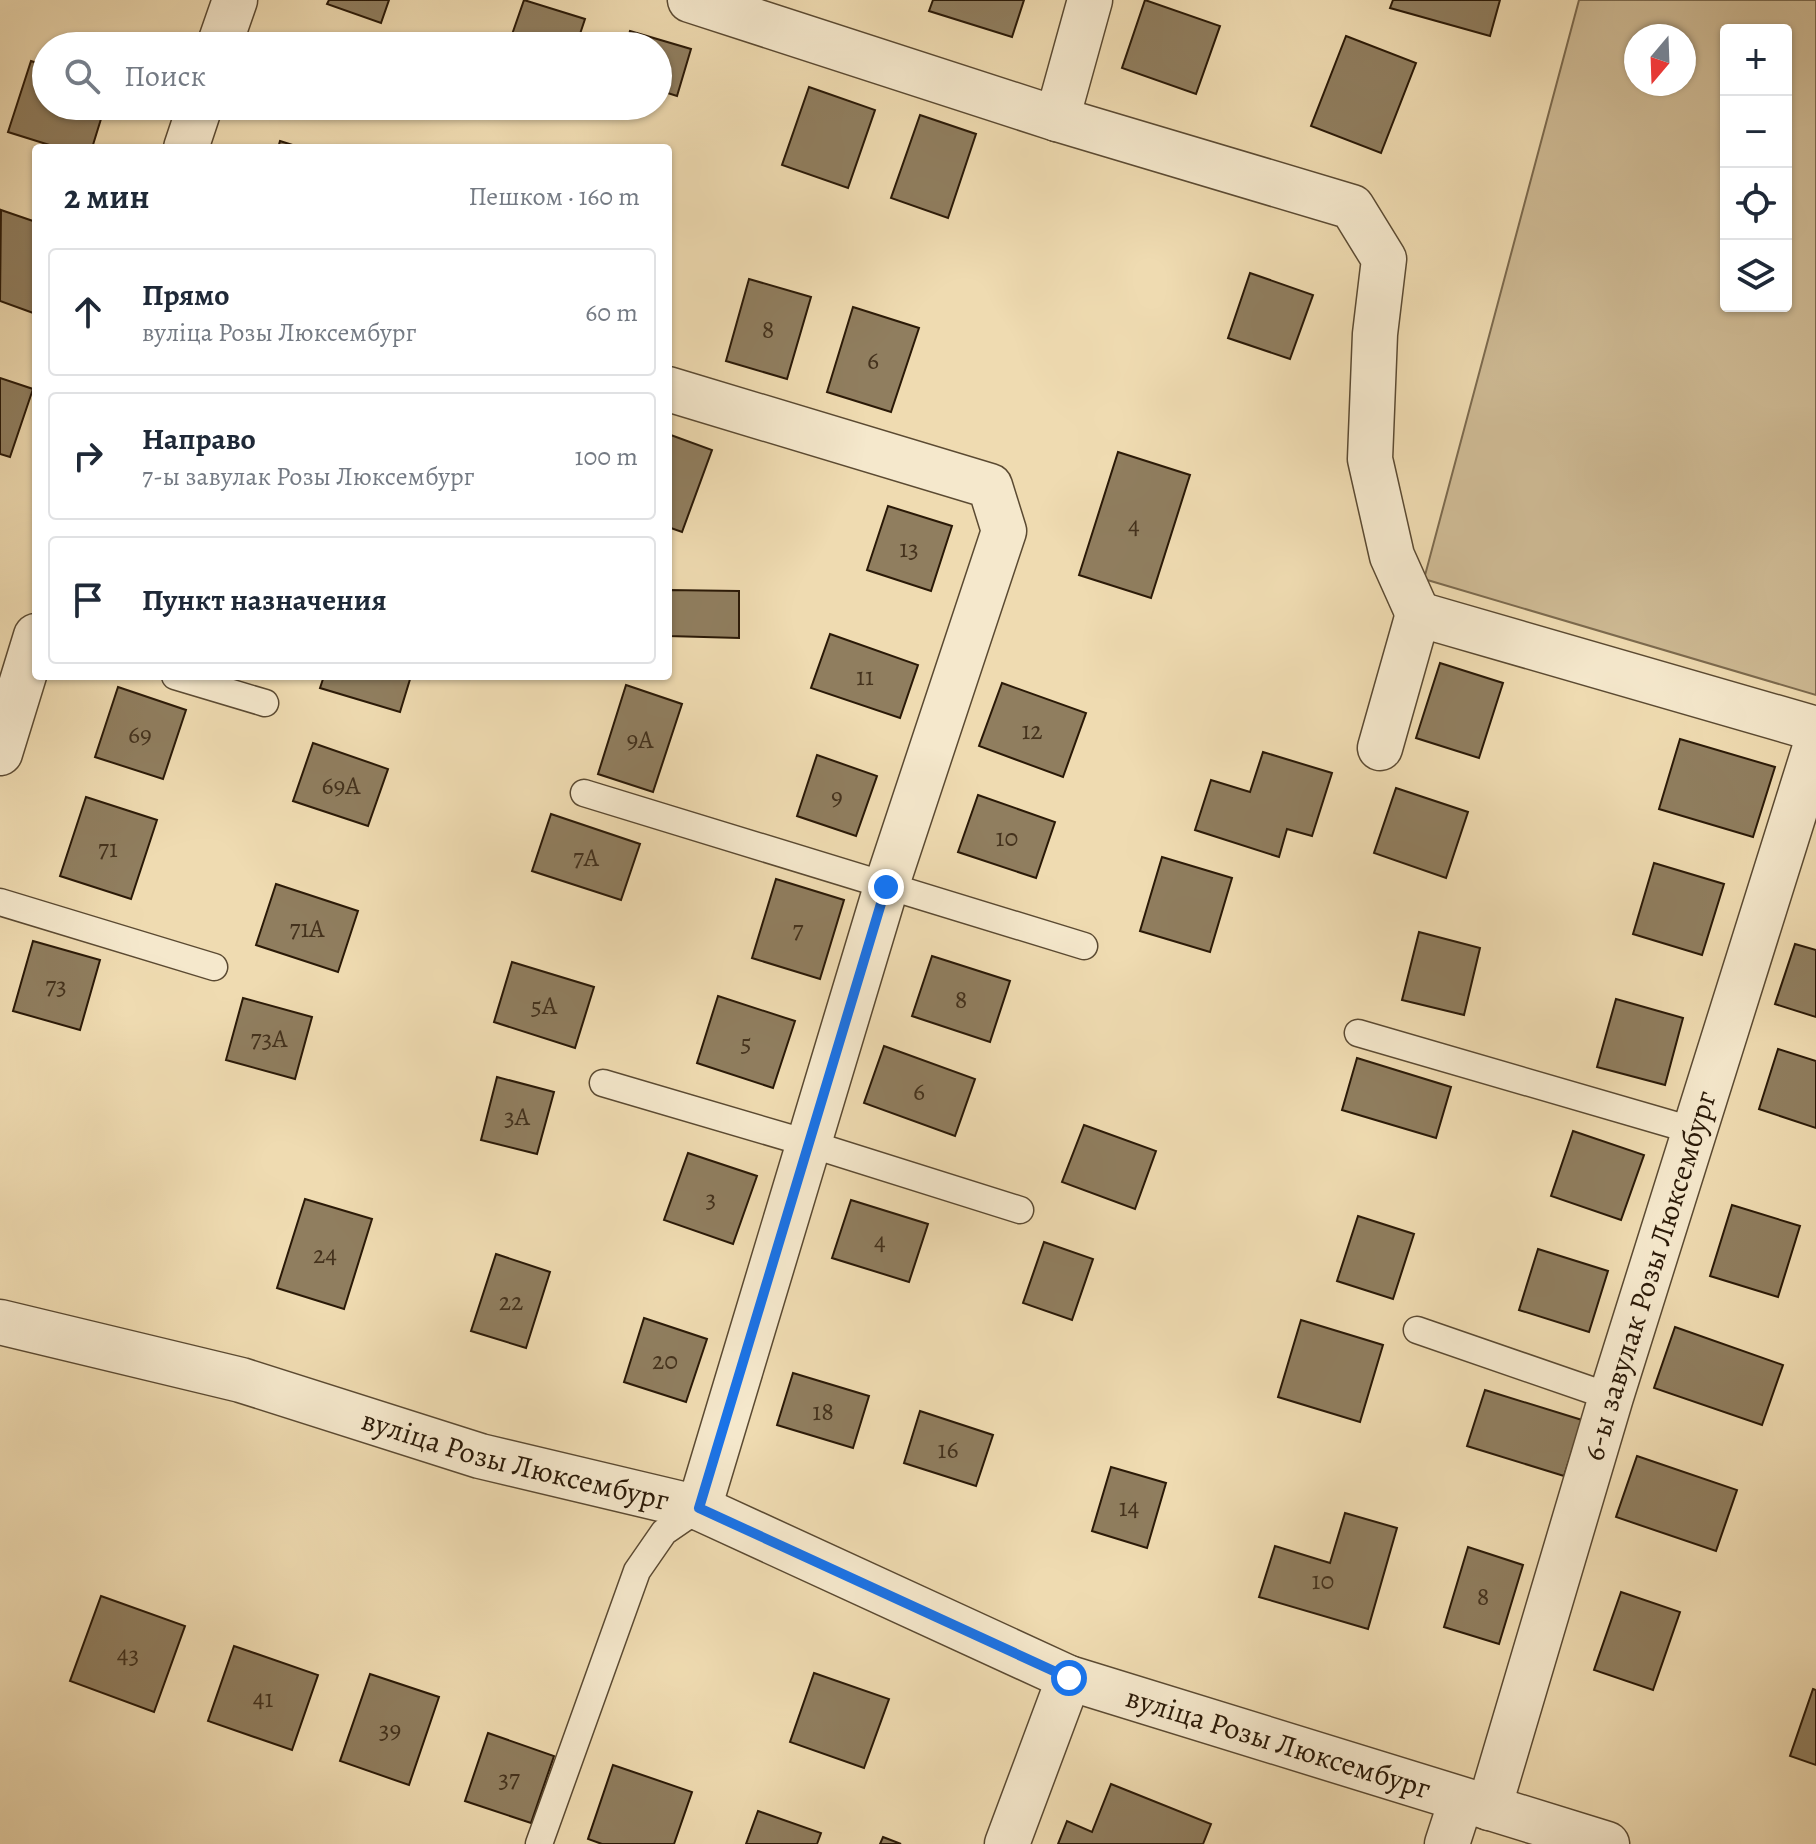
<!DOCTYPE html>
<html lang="ru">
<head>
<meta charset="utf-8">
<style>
	:root { --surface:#fff; --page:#f2f2f3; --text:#1f2937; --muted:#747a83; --line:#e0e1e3 }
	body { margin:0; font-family:Alegreya,serif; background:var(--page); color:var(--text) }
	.controls { position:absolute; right:24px; top:24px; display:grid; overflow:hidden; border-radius:8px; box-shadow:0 2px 6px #0004 }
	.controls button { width:72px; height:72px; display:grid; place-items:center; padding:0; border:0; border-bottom:2px solid var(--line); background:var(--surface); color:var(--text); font:40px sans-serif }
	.compass { position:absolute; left:1624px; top:24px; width:72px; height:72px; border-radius:50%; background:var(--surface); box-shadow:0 2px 6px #0004; rotate:199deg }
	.stop { position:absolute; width:24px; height:24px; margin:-18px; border:6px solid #1a73e8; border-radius:50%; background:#fff }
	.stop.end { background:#1a73e8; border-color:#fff; box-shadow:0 2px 8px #0008 }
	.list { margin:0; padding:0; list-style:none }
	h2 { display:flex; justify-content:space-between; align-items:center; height:104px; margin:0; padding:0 32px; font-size:34px }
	h2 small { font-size:26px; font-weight:400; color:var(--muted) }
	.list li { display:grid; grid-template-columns:52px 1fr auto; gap:24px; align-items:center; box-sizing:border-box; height:128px; margin:0 16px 16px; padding:0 16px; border:2px solid var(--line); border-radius:8px }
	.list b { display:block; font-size:30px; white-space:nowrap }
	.list p { margin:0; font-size:26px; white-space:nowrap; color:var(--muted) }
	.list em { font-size:26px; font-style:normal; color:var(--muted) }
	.icon { flex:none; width:44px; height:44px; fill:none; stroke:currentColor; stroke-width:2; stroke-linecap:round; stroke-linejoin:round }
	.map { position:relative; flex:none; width:1816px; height:1844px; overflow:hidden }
	.search { position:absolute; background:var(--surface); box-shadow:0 2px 6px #0004; left:32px; top:32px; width:640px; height:88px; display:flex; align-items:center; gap:20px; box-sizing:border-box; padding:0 28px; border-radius:44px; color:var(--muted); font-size:30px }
	.panel { position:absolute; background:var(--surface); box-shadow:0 2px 6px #0004; left:32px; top:144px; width:640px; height:536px; border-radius:8px }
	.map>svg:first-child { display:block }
	.green { fill:#ceba94; stroke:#7c6a4e; stroke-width:2; fill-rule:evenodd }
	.building { fill:#907e5f; stroke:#2a1907; stroke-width:2 }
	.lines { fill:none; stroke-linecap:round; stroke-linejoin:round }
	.lane-casing { stroke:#5b4a32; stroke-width:29 }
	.street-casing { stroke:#5b4a32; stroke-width:47 }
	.lane { stroke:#f5e8cc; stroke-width:26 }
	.street { stroke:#f5e8cc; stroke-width:44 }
	.route { stroke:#1a73e8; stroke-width:10 }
	.labels { text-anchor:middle; stroke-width:6; stroke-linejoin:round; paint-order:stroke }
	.number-label { font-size:26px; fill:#44321d }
	.street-label { font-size:30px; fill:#2a1907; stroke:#f5e8cc }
</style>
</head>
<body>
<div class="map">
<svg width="1816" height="1844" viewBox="0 0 1816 1844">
	<rect width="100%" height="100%" fill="#efdbb1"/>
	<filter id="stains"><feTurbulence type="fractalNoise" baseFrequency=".0025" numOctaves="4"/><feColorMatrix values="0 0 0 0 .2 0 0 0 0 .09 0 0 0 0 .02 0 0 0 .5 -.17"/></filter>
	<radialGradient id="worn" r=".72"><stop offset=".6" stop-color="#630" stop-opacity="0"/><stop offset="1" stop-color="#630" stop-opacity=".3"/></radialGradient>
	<path class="green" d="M1579 0H1816V695L1424 579ZM1726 30H1786V306H1726ZM1636 36H1684V84H1636Z"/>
	<g class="building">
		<polygon points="329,0 389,0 381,23 327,4"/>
		<polygon points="524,0 585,19 576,46 508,46"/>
		<polygon points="933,0 1024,0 1012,37 929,11"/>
		<polygon points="1145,0 1220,26 1196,94 1122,68"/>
		<polygon points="1393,0 1500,0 1490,36 1390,8"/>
		<polygon points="630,31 691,49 677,96 658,90 658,46 625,46"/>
		<polygon points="1346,36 1416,63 1381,153 1311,126"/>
		<polygon points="31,61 46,66 46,106 105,106 92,148 59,148 8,132"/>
		<polygon points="809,87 875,110 848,188 782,165"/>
		<polygon points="920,115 976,134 948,218 891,198"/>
		<polygon points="280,141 302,148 278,148"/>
		<polygon points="1,210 36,222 36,314 0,301"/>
		<polygon points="1250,273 1313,295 1290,359 1228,338"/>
		<polygon points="749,279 811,297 787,379 726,361"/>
		<polygon points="853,307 919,328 891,412 827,392"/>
		<polygon points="0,378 33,389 10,457 0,454"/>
		<polygon points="668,434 712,450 682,532 668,527"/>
		<polygon points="1118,452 1190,475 1151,598 1079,575"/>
		<polygon points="888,506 952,526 931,591 867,570"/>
		<polygon points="668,590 739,591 739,638 668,636"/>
		<polygon points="830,634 918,665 900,718 811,688"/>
		<polygon points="1440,663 1503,683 1479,758 1416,738"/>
		<polygon points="324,676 411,676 400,712 320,688"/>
		<polygon points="1002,683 1086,713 1063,777 979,746"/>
		<polygon points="626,685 682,704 653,792 598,774"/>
		<polygon points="118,687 186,710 163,779 95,757"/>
		<polygon points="1680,739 1775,767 1753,837 1659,809"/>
		<polygon points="313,743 388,769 368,826 293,801"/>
		<polygon points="1263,752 1332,773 1312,836 1287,829 1279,857 1195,830 1211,780 1250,792"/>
		<polygon points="817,755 877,776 856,836 797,816"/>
		<polygon points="1396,788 1468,812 1446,878 1374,853"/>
		<polygon points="978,795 1055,822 1036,878 958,852"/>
		<polygon points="86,797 157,820 131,899 60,876"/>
		<polygon points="551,814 640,844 621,900 532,871"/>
		<polygon points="1162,857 1232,878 1210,952 1140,931"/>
		<polygon points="1654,863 1724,884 1702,955 1633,934"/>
		<polygon points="776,879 844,900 820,979 752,958"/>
		<polygon points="276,884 358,911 338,972 256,945"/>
		<polygon points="1419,932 1480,948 1464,1015 1402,1000"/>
		<polygon points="33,941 100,960 80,1030 13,1011"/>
		<polygon points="1795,944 1816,950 1816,1017 1775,1004"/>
		<polygon points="932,956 1010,981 990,1042 912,1016"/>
		<polygon points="512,962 594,987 575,1048 494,1022"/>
		<polygon points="718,996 795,1021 773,1088 697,1063"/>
		<polygon points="243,998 312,1017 295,1079 226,1060"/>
		<polygon points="1616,999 1683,1018 1665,1085 1597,1067"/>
		<polygon points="884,1046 975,1079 955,1136 864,1103"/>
		<polygon points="1778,1049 1816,1061 1816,1128 1759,1109"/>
		<polygon points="1357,1058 1451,1087 1436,1138 1342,1110"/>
		<polygon points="497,1077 554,1092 537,1154 481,1140"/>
		<polygon points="1084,1125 1156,1151 1135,1209 1062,1182"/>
		<polygon points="1573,1131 1644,1155 1621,1220 1551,1196"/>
		<polygon points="688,1153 757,1176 733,1244 664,1220"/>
		<polygon points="305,1199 372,1219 344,1309 277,1288"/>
		<polygon points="851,1200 928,1224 909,1282 832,1258"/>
		<polygon points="1732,1205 1800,1226 1778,1297 1710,1276"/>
		<polygon points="1358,1216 1414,1234 1393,1299 1337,1281"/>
		<polygon points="1044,1242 1093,1259 1072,1320 1023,1303"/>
		<polygon points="1538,1249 1608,1271 1589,1332 1519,1310"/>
		<polygon points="496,1254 550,1272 526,1348 471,1331"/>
		<polygon points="644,1318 707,1339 686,1402 624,1382"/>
		<polygon points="1301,1320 1383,1345 1360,1422 1278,1397"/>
		<polygon points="1675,1327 1783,1365 1762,1425 1654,1388"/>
		<polygon points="793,1373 869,1396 853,1448 777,1425"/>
		<polygon points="1485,1390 1582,1420 1564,1476 1467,1446"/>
		<polygon points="920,1411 993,1435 976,1486 904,1463"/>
		<polygon points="1637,1456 1737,1490 1716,1551 1616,1517"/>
		<polygon points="1111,1467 1166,1483 1147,1548 1092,1531"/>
		<polygon points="1345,1513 1397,1528 1368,1629 1259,1597 1275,1546 1330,1563"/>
		<polygon points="1468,1547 1523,1565 1499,1644 1444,1627"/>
		<polygon points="1621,1592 1680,1612 1653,1690 1594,1670"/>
		<polygon points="101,1596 185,1626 154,1712 70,1681"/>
		<polygon points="234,1646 318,1675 292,1750 208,1721"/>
		<polygon points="814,1673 889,1699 864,1768 790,1742"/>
		<polygon points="370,1674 439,1697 409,1785 340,1761"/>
		<polygon points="1813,1689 1816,1690 1816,1765 1790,1756"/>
		<polygon points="488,1733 554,1756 531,1823 465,1801"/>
		<polygon points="613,1765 692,1792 674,1844 602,1844 588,1839"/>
		<polygon points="1111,1784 1211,1824 1203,1844 1058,1844 1067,1821 1092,1832"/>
		<polygon points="758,1811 821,1833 817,1844 746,1844"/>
		<polygon points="883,1837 901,1844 880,1844"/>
	</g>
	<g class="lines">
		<defs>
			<g id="lane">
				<polyline points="175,676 265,703"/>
				<polyline points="584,793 1084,946"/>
				<polyline points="0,902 214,967"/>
				<polyline points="1358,1033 1695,1131"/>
				<polyline points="603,1083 807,1143 1020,1210"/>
				<polyline points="1417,1330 1611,1397"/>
				<polyline points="539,1844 637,1571 664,1532 699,1508"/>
			</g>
			<g id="street">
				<polyline points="690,0 1057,119 1352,207 1384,259 1375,334 1370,459 1392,556 1418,614"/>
				<polyline points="219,46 235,0"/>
				<polyline points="1057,119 1090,0"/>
				<polyline points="186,148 200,106"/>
				<polyline points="668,389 990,486 1004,531 886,887 699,1508"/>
				<polyline points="1380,748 1418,614 1816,729"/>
				<polyline points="0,753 36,636"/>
				<path id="s1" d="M0 1322 241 1380 480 1456 699 1508 1069 1678 1607 1844"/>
				<path id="s2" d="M1489 1808 1611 1397 1816 744"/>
				<polyline points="1007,1844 1069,1678"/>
				<polyline points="1447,1844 1461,1801"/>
			</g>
		</defs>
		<use href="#lane" class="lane-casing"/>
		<use href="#street" class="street-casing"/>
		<use href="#lane" class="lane"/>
		<use href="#street" class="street"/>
	</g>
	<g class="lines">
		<polyline class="route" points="886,887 699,1508 1069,1678"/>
	</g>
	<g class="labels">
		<g class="number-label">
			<text x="768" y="338">8</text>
			<text x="873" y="369">6</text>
			<text x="1134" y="534">4</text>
			<text x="909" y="557">13</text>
			<text x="865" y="685">11</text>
			<text x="1032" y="739">12</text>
			<text x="140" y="743">69</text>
			<text x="640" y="748">9А</text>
			<text x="341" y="794">69А</text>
			<text x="837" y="805">9</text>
			<text x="1007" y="846">10</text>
			<text x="108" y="857">71</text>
			<text x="586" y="866">7А</text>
			<text x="307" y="937">71А</text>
			<text x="798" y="938">7</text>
			<text x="56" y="994">73</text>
			<text x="961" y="1008">8</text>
			<text x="544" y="1014">5А</text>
			<text x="269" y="1047">73А</text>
			<text x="746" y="1051">5</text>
			<text x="919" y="1100">6</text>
			<text x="517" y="1125">3А</text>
			<text x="711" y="1207">3</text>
			<text x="880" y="1250">4</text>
			<text x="325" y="1263">24</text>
			<text x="511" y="1310">22</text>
			<text x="665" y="1369">20</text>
			<text x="823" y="1420">18</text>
			<text x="948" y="1458">16</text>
			<text x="1129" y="1516">14</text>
			<text x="1323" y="1589">10</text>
			<text x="1483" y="1605">8</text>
			<text x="128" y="1663">43</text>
			<text x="263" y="1707">41</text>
			<text x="390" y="1738">39</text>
			<text x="509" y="1787">37</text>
		</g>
		<g class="street-label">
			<text dy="10" stroke="none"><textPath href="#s2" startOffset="556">6-ы завулак Розы Люксембург</textPath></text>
			<text dy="10" stroke="none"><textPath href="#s1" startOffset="534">вуліца Розы Люксембург</textPath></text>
			<text dy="10" stroke="none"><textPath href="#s1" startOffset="1350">вуліца Розы Люксембург</textPath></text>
		</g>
	</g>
	<rect width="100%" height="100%" filter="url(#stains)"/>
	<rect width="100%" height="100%" fill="url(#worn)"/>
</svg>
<div class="controls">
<button>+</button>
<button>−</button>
<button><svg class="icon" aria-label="locate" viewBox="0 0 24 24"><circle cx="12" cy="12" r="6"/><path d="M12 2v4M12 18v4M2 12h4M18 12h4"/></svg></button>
<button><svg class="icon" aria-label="layers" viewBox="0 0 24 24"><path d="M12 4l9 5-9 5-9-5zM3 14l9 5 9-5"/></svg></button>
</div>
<svg class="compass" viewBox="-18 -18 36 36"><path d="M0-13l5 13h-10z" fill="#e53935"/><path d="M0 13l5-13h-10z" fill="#747a83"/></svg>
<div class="stop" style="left:1069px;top:1678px"></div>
<div class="stop end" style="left:886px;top:887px"></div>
<div class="search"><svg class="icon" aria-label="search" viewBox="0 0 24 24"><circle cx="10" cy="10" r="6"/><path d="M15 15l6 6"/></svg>Поиск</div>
<section class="panel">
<h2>2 мин<small>Пешком · 160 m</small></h2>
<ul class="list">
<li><svg class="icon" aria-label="ahead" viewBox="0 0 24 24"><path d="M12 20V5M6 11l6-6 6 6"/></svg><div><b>Прямо</b><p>вуліца Розы Люксембург</p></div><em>60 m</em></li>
<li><svg class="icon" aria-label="right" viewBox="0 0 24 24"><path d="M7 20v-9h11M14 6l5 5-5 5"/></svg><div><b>Направо</b><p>7-ы завулак Розы Люксембург</p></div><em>100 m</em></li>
<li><svg class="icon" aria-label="arrive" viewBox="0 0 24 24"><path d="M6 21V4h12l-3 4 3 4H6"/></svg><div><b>Пункт назначения</b></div></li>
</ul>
</section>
</div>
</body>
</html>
